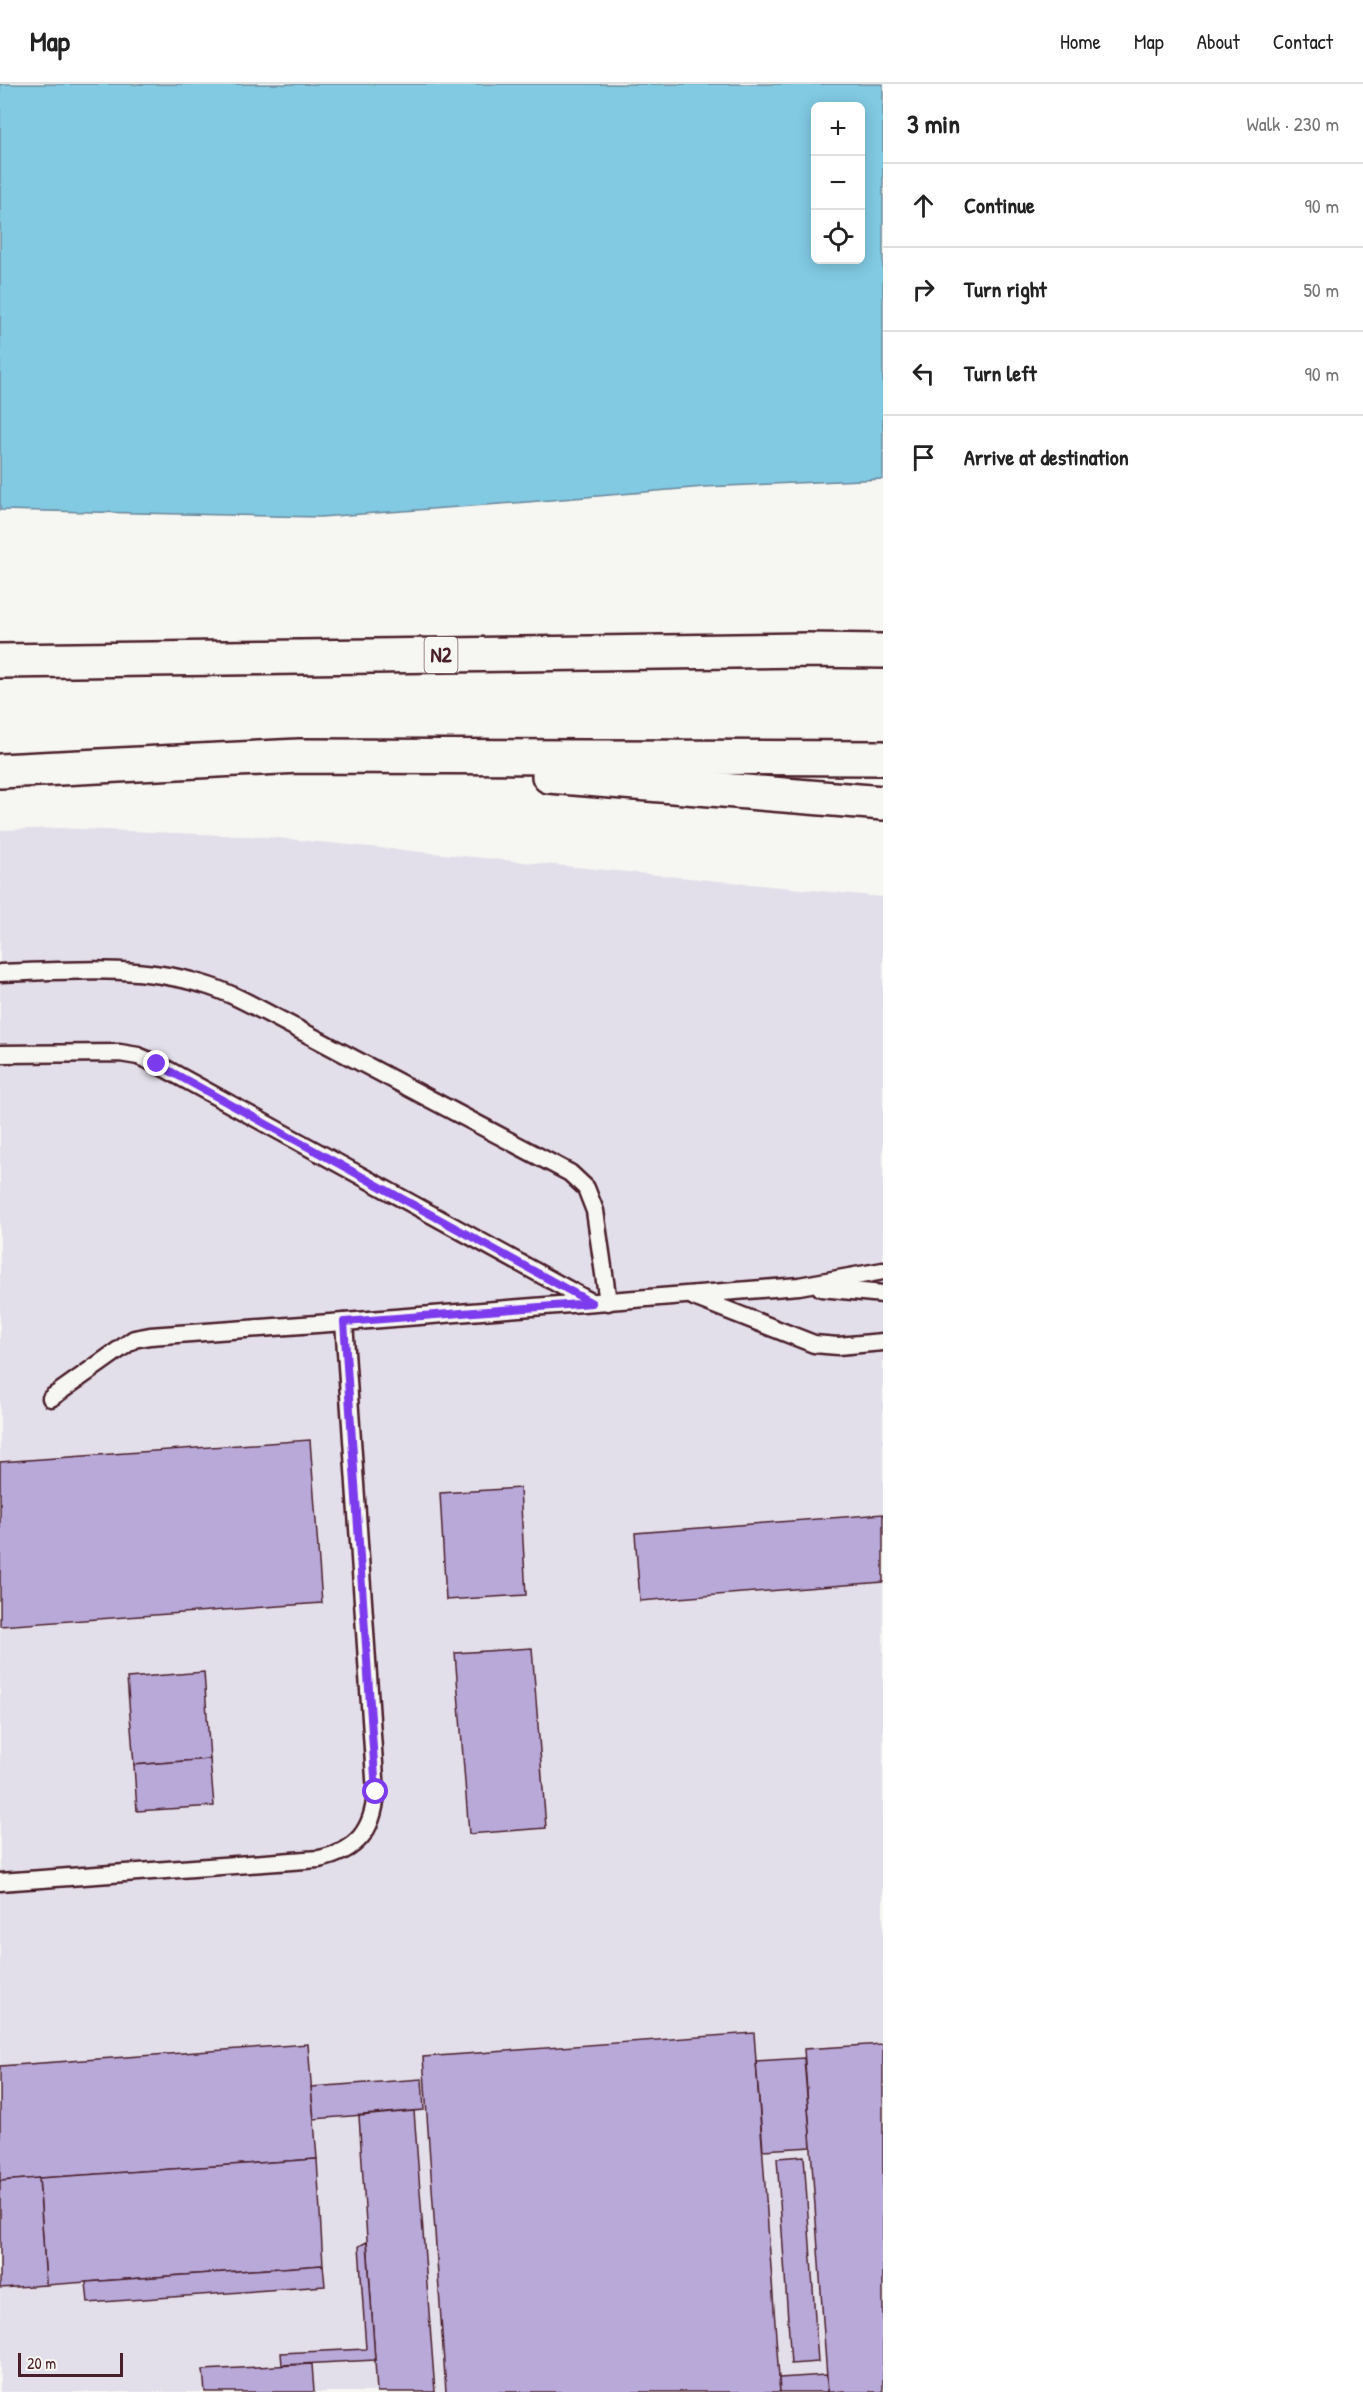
<!DOCTYPE html>
<html lang="en">
<head>
<meta charset="utf-8">
<style>
	:root { --surface:#fff; --page:#f2f2f2; --text:#222; --muted:#767676; --line:#e0e0e0 }
	body { margin:0; font-family:"Patrick Hand",sans-serif; background:var(--page); color:var(--text) }
	.controls { position:absolute; right:18px; top:18px; display:grid; overflow:hidden; border-radius:9px; box-shadow:0 3px 15px #0003 }
	.controls button { width:54px; height:54px; display:grid; place-items:center; padding:0; border:0; border-bottom:2px solid var(--line); background:var(--surface); color:var(--text); font:30px sans-serif }
	.scale { position:absolute; left:18px; bottom:15px; width:105px; box-sizing:border-box; padding-left:6px; border:3px solid #4a1f2b; border-top:0; font-size:16px; line-height:21px; white-space:nowrap; color:#4a1f2b; -webkit-text-stroke:4px #f6f6f2; paint-order:stroke }
	.stop { position:absolute; width:18px; height:18px; margin:-14px; border:4px solid #7c3aed; border-radius:50%; background:#fff }
	.stop.end { background:#7c3aed; border-color:#fff; box-shadow:0 2px 6px #0008 }
	.list { margin:0; padding:0; list-style:none }
	h2 { display:flex; justify-content:space-between; align-items:center; height:78px; margin:0; padding:0 24px; font-size:26px }
	h2 small { font-size:20px; font-weight:400; color:var(--muted) }
	.list li { display:grid; grid-template-columns:39px 1fr auto; gap:18px; align-items:center; box-sizing:border-box; height:84px; padding:0 24px; border-top:2px solid var(--line) }
	.list b { display:block; font-size:22px; white-space:nowrap }
	.list em { font-size:20px; font-style:normal; color:var(--muted) }
	.icon { flex:none; width:33px; height:33px; fill:none; stroke:currentColor; stroke-width:2; stroke-linecap:round; stroke-linejoin:round }
	.map { position:relative; flex:none; width:883px; height:2308px; overflow:hidden }
	header { display:flex; align-items:center; gap:36px; box-sizing:border-box; height:84px; padding:0 30px; background:var(--surface); border-bottom:2px solid var(--line) }
	header strong { font-size:28px }
	nav { display:flex; gap:33px; margin-inline-start:auto; font-size:21px }
	main { display:flex }
	aside { flex:1; background:var(--surface) }
	.map>svg:first-child { display:block }
	.built { fill:#e3dfea }
	.water { fill:#81cae2; stroke:#6b8699; stroke-width:1.5; fill-rule:evenodd }
	.building { fill:#b8a9d9; stroke:#4a1f2b; stroke-width:1.5 }
	.lines { fill:none; stroke-linecap:round; stroke-linejoin:round }
	.service-casing { stroke:#4a1f2b; stroke-width:21 }
	.motorway-casing { stroke:#4a1f2b; stroke-width:38 }
	.service { stroke:#f6f6f2; stroke-width:16 }
	.motorway { stroke:#f6f6f2; stroke-width:33 }
	.route { stroke:#7c3aed; stroke-width:8 }
	.labels { text-anchor:middle; stroke-width:5; stroke-linejoin:round; paint-order:stroke }
	.shield { fill:#f6f6f2; stroke:#7e6067; stroke-width:1.5 }
	.shield-label { font-size:21px; font-weight:bold; fill:#4a1f2b }
</style>
</head>
<body>
<header>
<strong>Map</strong>
<nav><a>Home</a><a>Map</a><a>About</a><a>Contact</a></nav>
</header>
<main>
<div class="map">
<svg width="883" height="2308" viewBox="0 0 883 2308">
	<rect width="100%" height="100%" fill="#f6f6f2"/>
	<filter id="ink" filterUnits="userSpaceOnUse"><feTurbulence type="fractalNoise" baseFrequency=".0167" numOctaves="2"/><feDisplacementMap in="SourceGraphic" scale="12" xChannelSelector="R" yChannelSelector="G"/><feConvolveMatrix kernelMatrix="1 2 1 2 8 2 1 2 1" color-interpolation-filters="sRGB"/></filter>
	<g filter="url(#ink)">
		<polygon class="built" points="59,744 268,753 883,813 883,2308 0,2308 0,746"/>
		<path class="water" d="M0 0H883V395L704 403 527 418 320 433 0 426ZM816 22H860V176H816Z"/>
		<g class="building">
			<polygon points="310,1356 322,1519 0,1542 0,1378"/>
			<polygon points="520,1404 526,1511 446,1516 440,1409"/>
			<polygon points="883,1430 883,1498 640,1517 635,1449"/>
			<polygon points="532,1564 546,1744 469,1750 455,1569"/>
			<polygon points="204,1588 210,1675 134,1681 127,1594"/>
			<polygon points="210,1675 214,1722 137,1727 134,1681"/>
			<polygon points="754,1949 780,2308 446,2308 423,1973"/>
			<polygon points="308,1960 317,2075 0,2097 0,1982"/>
			<polygon points="883,1960 883,2308 828,2308 804,1965"/>
			<polygon points="804,1974 811,2063 763,2066 756,1977"/>
			<polygon points="422,1995 424,2026 314,2035 311,2003"/>
			<polygon points="414,2027 435,2308 377,2308 359,2032"/>
			<polygon points="804,2072 818,2278 791,2280 777,2074"/>
			<polygon points="317,2075 323,2181 46,2201 39,2094"/>
			<polygon points="39,2094 46,2201 0,2204 0,2097"/>
			<polygon points="367,2158 375,2276 282,2281 281,2269 366,2265 359,2162"/>
			<polygon points="323,2181 325,2202 88,2219 86,2198"/>
			<polygon points="312,2280 314,2308 205,2308 203,2286"/>
			<polygon points="826,2291 828,2308 780,2308 779,2294"/>
		</g>
		<g class="lines">
			<defs>
				<g id="service">
					<path d="M0 889C67 887 137 880 202 900 227 907 250 920 273 932L570 1089 586 1104 595 1127 608 1218"/>
					<polyline points="0,970 120,969 138,972 157,980 591,1218"/>
					<polyline points="821,1204 883,1210"/>
					<polyline points="694,1213 814,1260 838,1262 883,1258"/>
					<polyline points="51,1314 134,1255 150,1252 344,1238"/>
					<path d="M0 1798 319 1775C357 1767 373 1746 376 1709L344 1238 799 1202 883 1187"/>
				</g>
				<g id="motorway">
					<polyline points="0,577 806,566 883,567"/>
					<polyline points="0,687 299,672 883,674"/>
					<polyline points="549,692 883,719"/>
				</g>
			</defs>
			<use href="#service" class="service-casing"/>
			<use href="#motorway" class="motorway-casing"/>
			<use href="#service" class="service"/>
			<use href="#motorway" class="motorway"/>
		</g>
	</g>
	<g class="lines" filter="url(#ink)">
		<polyline class="route" points="157,980 592,1219 344,1238 376,1708"/>
	</g>
	<g class="labels">
		<rect class="shield" x="424.5" y="553" width="33" height="36" rx="4.5"/>
		<g class="shield-label">
			<text x="441" y="578">N2</text>
		</g>
	</g>
</svg>
<div class="controls">
<button>+</button>
<button>−</button>
<button><svg class="icon" aria-label="locate" viewBox="0 0 24 24"><circle cx="12" cy="12" r="6"/><path d="M12 2v4M12 18v4M2 12h4M18 12h4"/></svg></button>
</div>
<div class="scale">20 m</div>
<div class="stop" style="left:376px;top:1708px"></div>
<div class="stop end" style="left:157px;top:980px"></div>
</div>
<aside>
<h2>3 min<small>Walk · 230 m</small></h2>
<ul class="list">
<li><svg class="icon" aria-label="ahead" viewBox="0 0 24 24"><path d="M12 20V5M6 11l6-6 6 6"/></svg><div><b>Continue</b></div><em>90 m</em></li>
<li><svg class="icon" aria-label="right" viewBox="0 0 24 24"><path d="M7 20v-9h11M14 6l5 5-5 5"/></svg><div><b>Turn right</b></div><em>50 m</em></li>
<li><svg class="icon" aria-label="left" viewBox="0 0 24 24"><path d="M17 20v-9H6M10 6l-5 5 5 5"/></svg><div><b>Turn left</b></div><em>90 m</em></li>
<li><svg class="icon" aria-label="arrive" viewBox="0 0 24 24"><path d="M6 21V4h12l-3 4 3 4H6"/></svg><div><b>Arrive at destination</b></div></li>
</ul>
</aside>
</main>
</body>
</html>
